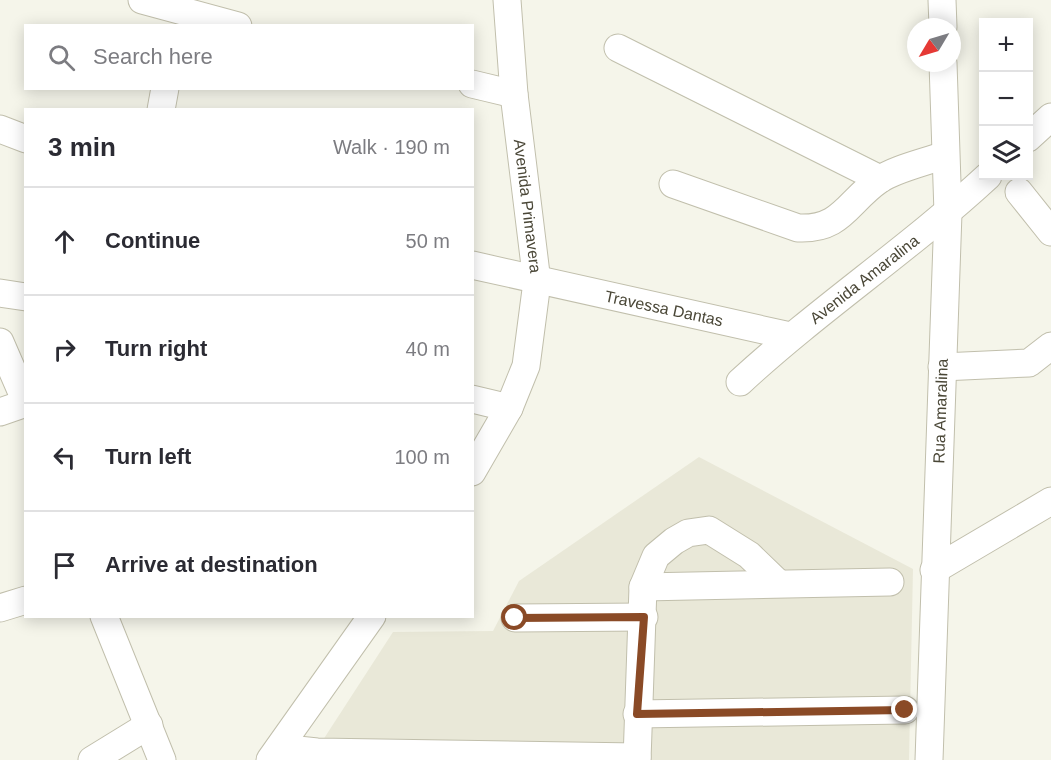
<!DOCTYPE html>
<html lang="en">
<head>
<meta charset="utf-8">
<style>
	:root { --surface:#fff; --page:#f7f7f7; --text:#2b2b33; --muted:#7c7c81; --line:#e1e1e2 }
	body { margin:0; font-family:Arial,sans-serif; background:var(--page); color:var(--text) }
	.controls { position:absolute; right:18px; top:18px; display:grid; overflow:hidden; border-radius:0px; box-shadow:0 3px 15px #0003 }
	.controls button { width:54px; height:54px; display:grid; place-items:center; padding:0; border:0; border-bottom:2px solid var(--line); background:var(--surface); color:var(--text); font:30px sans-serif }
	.compass { position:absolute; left:907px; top:18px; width:54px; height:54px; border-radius:50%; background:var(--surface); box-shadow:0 3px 15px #0003; rotate:232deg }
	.stop { position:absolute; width:18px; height:18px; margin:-14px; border:4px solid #8a4a26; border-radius:50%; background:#fff }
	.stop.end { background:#8a4a26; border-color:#fff; box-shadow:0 2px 6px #0008 }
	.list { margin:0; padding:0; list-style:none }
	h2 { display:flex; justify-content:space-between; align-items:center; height:78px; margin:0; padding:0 24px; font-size:26px }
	h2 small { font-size:20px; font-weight:400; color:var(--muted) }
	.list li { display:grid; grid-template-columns:39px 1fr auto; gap:18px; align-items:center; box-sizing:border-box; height:108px; padding:0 24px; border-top:2px solid var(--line) }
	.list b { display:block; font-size:22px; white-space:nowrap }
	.list em { font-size:20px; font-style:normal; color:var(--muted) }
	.icon { flex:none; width:33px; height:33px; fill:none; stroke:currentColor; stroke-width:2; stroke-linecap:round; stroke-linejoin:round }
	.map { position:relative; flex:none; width:1051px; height:760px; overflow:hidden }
	.search { position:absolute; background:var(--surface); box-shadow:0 3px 15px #0003; left:24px; top:24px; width:450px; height:66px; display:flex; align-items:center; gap:15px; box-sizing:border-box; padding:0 21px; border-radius:0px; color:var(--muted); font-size:22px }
	.panel { position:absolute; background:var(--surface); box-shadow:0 3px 15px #0003; left:24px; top:108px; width:450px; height:510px; border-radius:0px }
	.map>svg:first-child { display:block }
	.residential { fill:#e9e8d8 }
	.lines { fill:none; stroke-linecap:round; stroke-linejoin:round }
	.minor-casing { stroke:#c1bfac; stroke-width:29 }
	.minor { stroke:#fff; stroke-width:27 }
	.route { stroke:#8a4a26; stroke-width:8 }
	.labels { text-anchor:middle; stroke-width:6; stroke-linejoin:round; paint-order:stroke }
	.street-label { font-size:16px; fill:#4a4737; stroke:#fff }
</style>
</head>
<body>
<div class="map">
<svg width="1051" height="760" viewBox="0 0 1051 760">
	<rect width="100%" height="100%" fill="#f5f5ea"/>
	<polygon class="residential" points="699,457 913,569 909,760 310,760 393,632 493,631 519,581"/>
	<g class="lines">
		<defs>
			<g id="minor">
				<polyline points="142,0 238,26"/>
				<polyline points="942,0 943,27"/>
				<polyline points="618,48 880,179"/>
				<polyline points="472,84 514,94"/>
				<polyline points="161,110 165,88"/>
				<polyline points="0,129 26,139"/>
				<polyline points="1028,138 1051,117"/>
				<path d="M673 184 798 228C842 230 847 202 879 180 894 169 926 162 944 155"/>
				<polyline points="1019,192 1051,232"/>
				<polyline points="472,265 790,336"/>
				<polyline points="0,293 26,297"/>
				<polyline points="0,342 26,402"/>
				<polyline points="942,367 1029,363 1051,346"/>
				<path d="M740 382C819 309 909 249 988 176"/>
				<polyline points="472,399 509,408"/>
				<polyline points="0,412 26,403"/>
				<polyline points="472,472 509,408 526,366 537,282 514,94 507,0"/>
				<polyline points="934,570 1051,501"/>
				<polyline points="643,587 890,582"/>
				<polyline points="0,608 26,600"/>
				<polyline points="104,616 162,760"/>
				<polyline points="515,618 644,617"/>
				<polyline points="637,714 905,710"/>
				<polyline points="279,748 317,752 637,757"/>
				<polyline points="92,760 149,725"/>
				<polyline points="270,760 372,616"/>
				<polyline points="637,760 643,587 656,556 674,541 688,533 709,530 749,555 778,583"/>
				<polyline points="929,760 948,213 943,63"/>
			</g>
		</defs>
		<use href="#minor" class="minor-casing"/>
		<use href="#minor" class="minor"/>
	</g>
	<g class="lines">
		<polyline class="route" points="515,618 644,617 637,714 905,710"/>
	</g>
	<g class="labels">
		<g class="street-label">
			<text transform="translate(528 206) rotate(83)" y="6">Avenida Primavera</text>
			<text transform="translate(864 279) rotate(-38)" y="6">Avenida Amaralina</text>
			<text transform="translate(664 308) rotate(12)" y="6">Travessa Dantas</text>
			<text transform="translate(940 411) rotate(-88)" y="6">Rua Amaralina</text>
		</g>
	</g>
</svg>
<div class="controls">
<button>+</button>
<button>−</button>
<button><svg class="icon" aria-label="layers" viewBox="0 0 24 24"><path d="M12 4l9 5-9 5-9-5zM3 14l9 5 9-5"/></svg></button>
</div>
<svg class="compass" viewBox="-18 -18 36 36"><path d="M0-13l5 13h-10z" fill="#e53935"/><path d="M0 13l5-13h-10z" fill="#7c7c81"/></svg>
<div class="stop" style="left:515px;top:618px"></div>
<div class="stop end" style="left:905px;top:710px"></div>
<div class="search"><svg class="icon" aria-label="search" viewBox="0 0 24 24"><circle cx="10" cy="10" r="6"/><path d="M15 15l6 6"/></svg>Search here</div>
<section class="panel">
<h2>3 min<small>Walk · 190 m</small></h2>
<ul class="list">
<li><svg class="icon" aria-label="ahead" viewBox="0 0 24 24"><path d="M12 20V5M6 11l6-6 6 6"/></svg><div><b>Continue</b></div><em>50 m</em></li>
<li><svg class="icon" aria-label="right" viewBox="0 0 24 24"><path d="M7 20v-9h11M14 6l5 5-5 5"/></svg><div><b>Turn right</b></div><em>40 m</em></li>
<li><svg class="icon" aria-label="left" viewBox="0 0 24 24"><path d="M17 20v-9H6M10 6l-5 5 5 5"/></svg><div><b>Turn left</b></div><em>100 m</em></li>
<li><svg class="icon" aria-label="arrive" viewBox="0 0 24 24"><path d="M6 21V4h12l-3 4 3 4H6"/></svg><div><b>Arrive at destination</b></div></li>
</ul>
</section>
</div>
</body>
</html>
